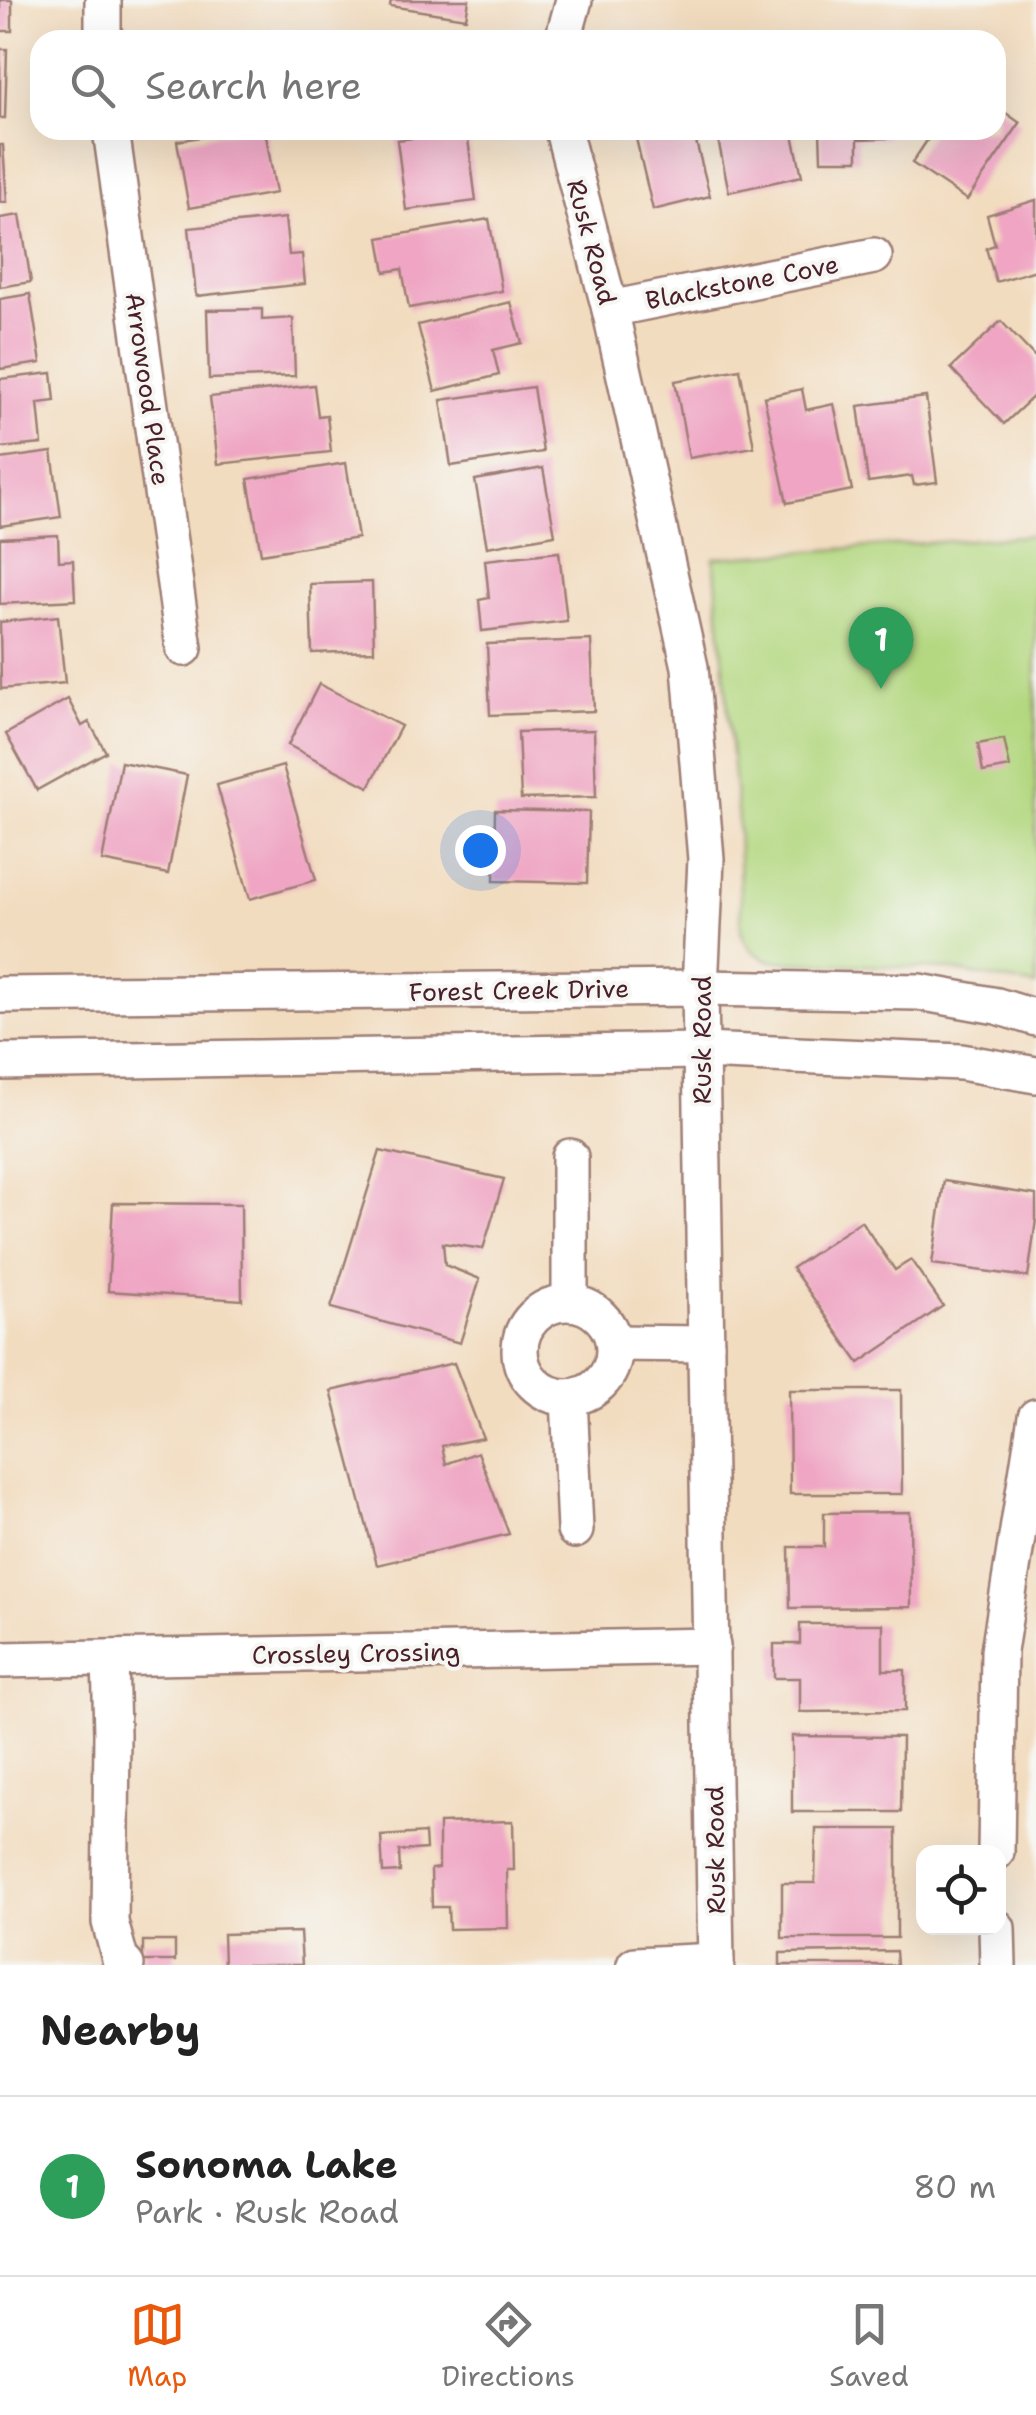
<!DOCTYPE html>
<html lang="en">
<head>
<meta charset="utf-8">
<style>
	:root { --surface:#fff; --page:#f6f6f6; --text:#222; --muted:#767676; --line:#e0e0e0; --accent:#ea580c }
	body { margin:0; font-family:"Shantell Sans",sans-serif; background:var(--page); color:var(--text) }
	.controls { position:absolute; right:30px; bottom:30px; display:grid; overflow:hidden; border-radius:20px; box-shadow:0 10px 40px #0002 }
	.controls button { width:90px; height:90px; display:grid; place-items:center; padding:0; border:0; border-bottom:2px solid var(--line); background:var(--surface); color:var(--text); font:50px sans-serif }
	.you { position:absolute; left:480px; top:850px; width:35px; height:35px; margin:-25px; border:8px solid #fff; border-radius:50%; background:#1a73e8; box-shadow:0 0 0 15px #1a73e833 }
	.badge { display:grid; place-items:center; width:65px; height:65px; border-radius:50%; background:var(--accent); color:#fff; font-size:32px; font-weight:700 }
	.pin { position:absolute; translate:-50% -82px; filter:drop-shadow(0 2px 5px #0008) }
	.pin::after { content:''; position:absolute; top:52px; width:35px; height:30px; background:inherit; clip-path:polygon(0 0,100% 0,50% 100%) }
	.list { margin:0; padding:0; list-style:none }
	h2 { display:flex; justify-content:space-between; align-items:center; height:130px; margin:0; padding:0 40px; font-size:42px }
	h2 small { font-size:32px; font-weight:400; color:var(--muted) }
	.list li { display:grid; grid-template-columns:65px 1fr auto; gap:30px; align-items:center; box-sizing:border-box; height:180px; padding:0 40px; border-top:2px solid var(--line) }
	.list b { display:block; font-size:38px; white-space:nowrap }
	.list p { margin:0; font-size:32px; white-space:nowrap; color:var(--muted) }
	.list em { font-size:32px; font-style:normal; color:var(--muted) }
	.icon { flex:none; width:55px; height:55px; fill:none; stroke:currentColor; stroke-width:2; stroke-linecap:round; stroke-linejoin:round }
	.map { position:relative; flex:none; width:1036px; height:1965px; overflow:hidden }
	.search { position:absolute; background:var(--surface); box-shadow:0 10px 40px #0002; left:30px; right:30px; top:30px; height:110px; display:flex; align-items:center; gap:25px; box-sizing:border-box; padding:0 35px; border-radius:30px; color:var(--muted); font-size:38px }
	.sheet { height:310px; background:var(--surface) }
	nav { display:flex; justify-content:space-around; align-items:center; box-sizing:border-box; height:140px; border-top:2px solid var(--line); background:var(--surface); font-size:28px; color:var(--muted) }
	nav a { display:grid; justify-items:center; gap:5px }
	nav .on { color:var(--accent) }
	.map>svg:first-child { display:block }
	.green { fill:#b4d881; stroke:#7f7c56; stroke-width:2.5 }
	.building { fill:#efa5c3 }
	.lines { fill:none; stroke-linecap:round; stroke-linejoin:round }
	.minor-casing { stroke:#9e7e75; stroke-width:40 }
	.minor { stroke:#fff; stroke-width:35 }
	.labels { text-anchor:middle; stroke-width:8; stroke-linejoin:round; paint-order:stroke }
	.street-label { font-size:25px; fill:#4a1f2b; stroke:#f6f6f2 }
</style>
</head>
<body>
<div class="map">
<svg width="1036" height="1965" viewBox="0 0 1036 1965">
	<rect width="100%" height="100%" fill="#f6f6f2"/>
	<filter id="ink" filterUnits="userSpaceOnUse"><feTurbulence type="fractalNoise" baseFrequency=".01" numOctaves="2"/><feDisplacementMap in="SourceGraphic" scale="20" xChannelSelector="R" yChannelSelector="G"/><feConvolveMatrix kernelMatrix="1 2 1 2 8 2 1 2 1" color-interpolation-filters="sRGB"/></filter>
	<filter id="wash" filterUnits="userSpaceOnUse"><feTurbulence type="fractalNoise" baseFrequency=".0048" numOctaves="4" result="noise"/><feDisplacementMap in="SourceGraphic" scale="40" xChannelSelector="R" yChannelSelector="G"/><feGaussianBlur stdDeviation="2.25" result="paint"/><feColorMatrix in="noise" values="0 0 0 0 0 0 0 0 0 0 0 0 0 0 0 0 0 1.4 0 .05"/><feComposite in="paint" operator="in"/></filter>
	<g filter="url(#wash)">
		<rect width="100%" height="100%" fill="#f2dcbf"/>
		<path class="green" d="M1036 535V986L945 969 771 961C754 955 747 948 741 931L738 821 714 558Z"/>
		<g id="blocks">
			<g class="building">
				<rect x="0" y="0" width="12" height="31"/>
				<polygon points="391,0 469,0 466,18 390,6"/>
				<polygon points="0,49 7,49 5,118 0,118"/>
				<polygon points="996,106 1020,123 967,200 912,163 934,130 996,130"/>
				<polygon points="239,130 265,130 276,193 189,208 177,141"/>
				<polygon points="634,130 693,130 710,196 653,210"/>
				<polygon points="716,130 792,130 802,176 729,192"/>
				<polygon points="820,130 887,130 887,138 858,139 858,160 821,160"/>
				<polygon points="467,131 476,201 406,210 397,140"/>
				<polygon points="0,145 3,145 7,202 0,202"/>
				<polygon points="1036,200 1036,270 996,282 986,248 995,245 987,215"/>
				<polygon points="20,215 31,282 0,287 0,218"/>
				<polygon points="285,218 289,255 302,254 305,284 196,296 189,228"/>
				<polygon points="489,219 502,291 409,308 402,269 385,272 379,238"/>
				<polygon points="30,294 41,363 0,369 0,299"/>
				<polygon points="511,302 522,343 493,350 499,375 435,391 418,325"/>
				<polygon points="262,309 262,320 293,318 295,376 209,379 207,310"/>
				<polygon points="1001,321 1036,358 1036,394 1004,424 951,368"/>
				<polygon points="740,369 754,447 689,458 675,381"/>
				<polygon points="52,373 55,401 38,403 42,444 0,448 0,379"/>
				<polygon points="314,385 318,416 327,415 331,452 218,464 210,397"/>
				<polygon points="533,387 543,452 451,466 441,400"/>
				<polygon points="802,389 806,410 834,404 852,490 787,503 764,397"/>
				<polygon points="926,397 937,482 914,485 912,476 868,482 858,406"/>
				<polygon points="52,452 61,517 0,526 0,459"/>
				<polygon points="346,463 358,538 261,554 248,479"/>
				<polygon points="543,468 555,535 487,547 475,480"/>
				<polygon points="58,535 59,561 73,560 75,600 0,604 0,538"/>
				<polygon points="559,552 567,621 482,631 479,600 489,598 485,560"/>
				<polygon points="372,582 374,651 312,653 310,584"/>
				<polygon points="58,616 65,683 1,689 0,622"/>
				<polygon points="591,640 594,711 490,715 487,644"/>
				<polygon points="319,684 401,726 369,787 288,745"/>
				<polygon points="68,699 82,726 89,722 106,752 37,790 6,734"/>
				<polygon points="594,730 596,797 521,799 518,732"/>
				<polygon points="1004,739 1010,767 983,772 978,744"/>
				<polygon points="121,762 187,775 168,874 102,861"/>
				<polygon points="283,766 316,880 250,899 217,785"/>
				<polygon points="495,810 589,812 587,883 494,881"/>
				<polygon points="380,1151 504,1179 483,1249 443,1243 445,1265 480,1279 460,1343 331,1308"/>
				<polygon points="944,1181 1036,1195 1036,1220 1028,1277 932,1264"/>
				<polygon points="113,1203 241,1204 242,1300 108,1291"/>
				<polygon points="861,1221 895,1270 911,1260 943,1306 859,1363 792,1268"/>
				<polygon points="454,1363 483,1438 442,1446 446,1464 478,1452 509,1534 377,1565 331,1391"/>
				<polygon points="789,1390 901,1390 902,1494 790,1494"/>
				<polygon points="910,1512 911,1607 790,1608 789,1547 824,1547 824,1513"/>
				<polygon points="800,1624 883,1624 883,1670 905,1670 905,1711 800,1712 800,1678 774,1678 774,1644 800,1644"/>
				<polygon points="792,1736 902,1737 901,1812 792,1812"/>
				<polygon points="513,1821 514,1870 507,1870 508,1928 449,1929 448,1907 432,1907 431,1869 439,1868 439,1823"/>
				<polygon points="816,1829 897,1829 897,1938 782,1938 782,1883 815,1883"/>
				<polygon points="425,1833 426,1849 399,1851 400,1872 383,1873 381,1836"/>
				<polygon points="300,1932 302,1965 224,1965 223,1934"/>
				<rect x="143" y="1941" width="32" height="20"/>
				<polygon points="896,1951 897,1965 780,1965 780,1953"/>
			</g>
		</g>
	</g>
	<g filter="url(#ink)">
		<use href="#blocks" fill-opacity="0" stroke="#9e7e75" stroke-width="2.5"/>
		<g class="lines">
			<defs>
				<g id="minor">
					<polyline points="103,0 103,40"/>
					<polyline points="563,40 574,0"/>
					<polyline points="111,130 184,648"/>
					<polyline points="563,130 610,309 690,667 706,859 700,988 716,1965"/>
					<polyline points="610,309 874,256"/>
					<polyline points="0,995 700,988 919,992 997,1006 1036,1018"/>
					<polyline points="0,1062 701,1051 961,1062 1036,1075"/>
					<polyline points="570,1157 570,1303"/>
					<circle cx="567" cy="1350" r="47"/>
					<polyline points="614,1343 706,1344"/>
					<polyline points="569,1397 575,1530"/>
					<polyline points="110,1658 112,1734 110,1922 120,1959 126,1965"/>
					<polyline points="0,1660 712,1646"/>
					<polyline points="996,1852 999,1651 1036,1417"/>
					<polyline points="997,1928 998,1965"/>
					<polyline points="635,1965 716,1961"/>
				</g>
			</defs>
			<use href="#minor" class="minor-casing"/>
			<use href="#minor" class="minor"/>
		</g>
	</g>
	<g class="labels">
		<g class="street-label">
			<text transform="translate(592 242) rotate(75)" y="9">Rusk Road</text>
			<text transform="translate(742 282) rotate(-11)" y="9">Blackstone Cove</text>
			<text transform="translate(148 389) rotate(82)" y="9">Arrowood Place</text>
			<text transform="translate(519 990) rotate(-1)" y="9">Forest Creek Drive</text>
			<text transform="translate(702 1040) rotate(-90)" y="9">Rusk Road</text>
			<text transform="translate(356 1653) rotate(-1)" y="9">Crossley Crossing</text>
			<text transform="translate(715 1850) rotate(-91)" y="9">Rusk Road</text>
		</g>
	</g>
</svg>
<div class="controls">
<button><svg class="icon" aria-label="locate" viewBox="0 0 24 24"><circle cx="12" cy="12" r="6"/><path d="M12 2v4M12 18v4M2 12h4M18 12h4"/></svg></button>
</div>
<div class="you"></div>
<div class="pin badge" style="left:881px;top:689px;background:#2e9e5b">1</div>
<div class="search"><svg class="icon" aria-label="search" viewBox="0 0 24 24"><circle cx="10" cy="10" r="6"/><path d="M15 15l6 6"/></svg>Search here</div>
</div>
<section class="sheet">
<h2>Nearby<small></small></h2>
<ul class="list">
<li><span class="badge" style="background:#2e9e5b">1</span><div><b>Sonoma Lake</b><p>Park · Rusk Road</p></div><em>80 m</em></li>
</ul>
</section>
<nav>
<a class="on"><svg class="icon" aria-label="map" viewBox="0 0 24 24"><path d="M3 6l6-2 6 2 6-2v14l-6 2-6-2-6 2zM9 4v14M15 6v14"/></svg>Map</a>
<a><svg class="icon" aria-label="directions" viewBox="0 0 24 24"><path d="M12 3l9 9-9 9-9-9zM9 14v-3h6M13 9l2 2-2 2"/></svg>Directions</a>
<a><svg class="icon" aria-label="saved" viewBox="0 0 24 24"><path d="M7 4h10v16l-5-4-5 4z"/></svg>Saved</a>
</nav>
</body>
</html>
